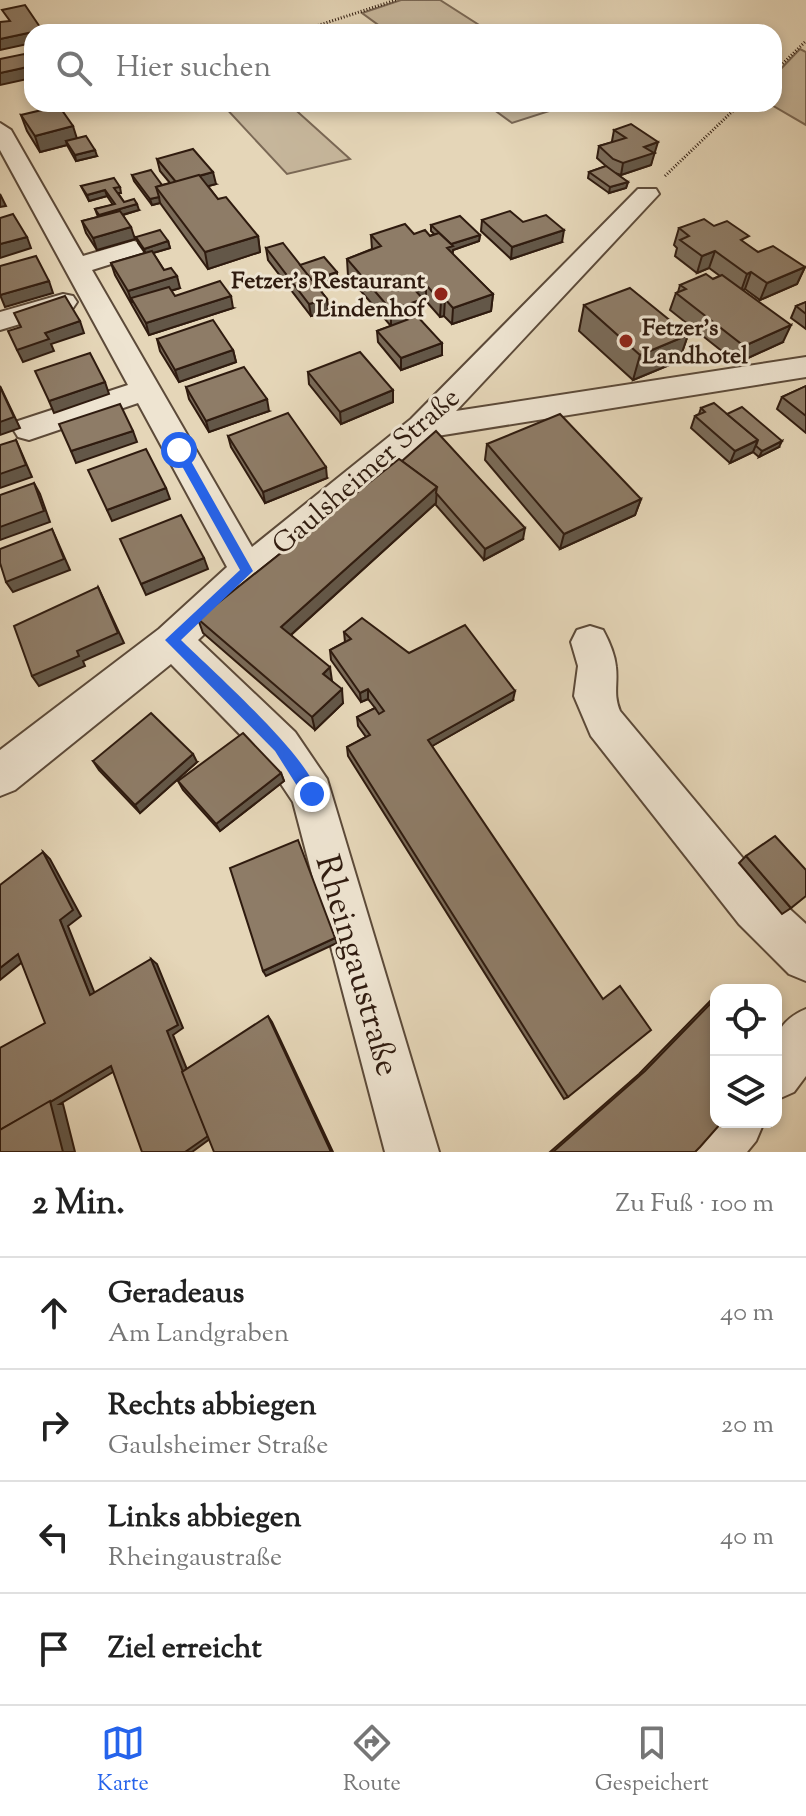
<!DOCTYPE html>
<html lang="de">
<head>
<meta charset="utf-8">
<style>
	:root { --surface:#fff; --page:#f2f2f2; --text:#222; --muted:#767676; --line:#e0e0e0; --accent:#2563eb }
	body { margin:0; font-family:"Sorts Mill Goudy",serif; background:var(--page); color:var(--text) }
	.controls { position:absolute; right:24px; bottom:24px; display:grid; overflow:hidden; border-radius:16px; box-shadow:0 4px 12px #0003 }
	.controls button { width:72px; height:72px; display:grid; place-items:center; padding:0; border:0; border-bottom:2px solid var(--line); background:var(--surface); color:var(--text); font:40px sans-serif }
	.stop { position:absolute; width:24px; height:24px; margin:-18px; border:6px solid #2563eb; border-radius:50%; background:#fff }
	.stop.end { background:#2563eb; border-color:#fff; box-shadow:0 2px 8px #0008 }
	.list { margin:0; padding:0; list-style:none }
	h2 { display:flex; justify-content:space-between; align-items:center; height:104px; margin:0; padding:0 32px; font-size:34px }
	h2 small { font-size:26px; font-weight:400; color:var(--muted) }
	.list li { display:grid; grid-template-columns:52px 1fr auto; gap:24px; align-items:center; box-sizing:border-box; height:112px; padding:0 32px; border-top:2px solid var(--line) }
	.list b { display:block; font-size:30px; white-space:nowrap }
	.list p { margin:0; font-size:26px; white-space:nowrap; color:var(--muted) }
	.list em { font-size:26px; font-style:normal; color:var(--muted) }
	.icon { flex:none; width:44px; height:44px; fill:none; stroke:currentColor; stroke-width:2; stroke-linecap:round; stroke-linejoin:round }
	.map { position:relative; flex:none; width:806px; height:1152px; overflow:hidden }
	.search { position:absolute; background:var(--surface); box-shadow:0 4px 12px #0003; left:24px; right:24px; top:24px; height:88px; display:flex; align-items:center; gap:20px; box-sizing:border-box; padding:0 28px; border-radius:24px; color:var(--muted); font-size:30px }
	.sheet { height:552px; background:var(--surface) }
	nav { display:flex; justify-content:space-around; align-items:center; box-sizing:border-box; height:112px; border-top:2px solid var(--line); background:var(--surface); font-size:22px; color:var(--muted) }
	nav a { display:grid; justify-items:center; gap:4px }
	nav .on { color:var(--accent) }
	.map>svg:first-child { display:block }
	.green { fill:#c6b69b; stroke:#7a6855; stroke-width:2 }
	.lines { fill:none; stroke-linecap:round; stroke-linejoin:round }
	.minor-casing { stroke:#5c4a39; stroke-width:4 }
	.path { stroke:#2f1b0f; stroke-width:3; stroke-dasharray:1 2; stroke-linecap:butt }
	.minor { fill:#eee4d1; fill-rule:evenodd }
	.wall { fill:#7a6b59; stroke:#2f1b0f; stroke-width:2 }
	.shaded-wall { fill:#635748; stroke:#2f1b0f; stroke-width:2 }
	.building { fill:#8e7c67; stroke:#2f1b0f; stroke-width:2 }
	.route { fill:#2563eb }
	.poi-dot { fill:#8f2418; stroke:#eee4d1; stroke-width:3 }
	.labels { text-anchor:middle; stroke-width:6; stroke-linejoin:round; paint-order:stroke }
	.far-poi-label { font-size:24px; font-weight:bold; fill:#2f1b0f; stroke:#eee4d1; text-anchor:end }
	.street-label { font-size:28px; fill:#2f1b0f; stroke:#eee4d1 }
	.near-street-label { font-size:34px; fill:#2f1b0f; stroke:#eee4d1 }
</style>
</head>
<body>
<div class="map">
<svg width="806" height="1152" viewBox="0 0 806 1152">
	<rect width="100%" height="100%" fill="#e5d6b8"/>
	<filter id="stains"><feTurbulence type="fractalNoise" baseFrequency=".0025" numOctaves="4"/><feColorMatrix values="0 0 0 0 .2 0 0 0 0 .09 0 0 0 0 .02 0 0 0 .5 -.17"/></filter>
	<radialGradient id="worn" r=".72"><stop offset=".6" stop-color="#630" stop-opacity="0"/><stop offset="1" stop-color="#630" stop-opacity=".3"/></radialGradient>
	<g class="green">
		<polygon points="401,0 440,0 490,32 388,32 362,13"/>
		<polygon points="800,49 806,52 806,125 770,104 774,104 774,76"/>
		<polygon points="222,104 289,104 350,159 287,174"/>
		<polygon points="486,104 571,104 512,123"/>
	</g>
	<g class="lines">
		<defs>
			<g id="minor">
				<polygon points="0,123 11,130 83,256 134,241 143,244 147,249 143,254 92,270 252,547 411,419 638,189 656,189 659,194 456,411 806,357 806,377 431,437 260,581 198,640 295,732 327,779 439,1152 385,1152 293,802 265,760 171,664 15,790 0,796 0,750 159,629 227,567 138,403 29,440 18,437 13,429 18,421 128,385 0,150"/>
				<polygon points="63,294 73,296 77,302 73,308 0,330 0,312"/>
				<path d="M590 626 603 630C609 641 615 655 616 667 618 684 613 694 620 711L771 892 806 924V981L789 974 739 924 591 736 574 696 578 666 571 642 577 630Z"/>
				<path d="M806 1009V1076L794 1092 776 1100C776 1060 763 1027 806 1009Z"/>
				<polygon points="716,1106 716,1122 764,1122 756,1141 747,1152 685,1152 693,1133"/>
			</g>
		</defs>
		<use href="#minor" class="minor-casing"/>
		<g class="path">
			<polyline points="298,32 396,0"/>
			<polyline points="774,72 806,41"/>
			<polyline points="55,111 77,104"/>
			<polyline points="665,176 740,104"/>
		</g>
		<use href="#minor" class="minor"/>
	</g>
	<g class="wall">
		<polygon points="21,115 77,138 97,156 76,161 67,145 40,152 27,131"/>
		<polygon points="614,130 655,153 653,154 651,165 621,175 615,173 628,182 626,188 609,193 588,178 589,172 606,166 597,158 599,146 613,142 612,141"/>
		<polygon points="157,159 216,184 208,186 218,199 258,236 260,252 208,269 160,203 152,205 134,181 132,175 162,185 170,183 160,171"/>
		<polygon points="81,186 120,187 121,193 118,193 124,202 139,210 123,215 135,239 97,250 86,233 82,221 98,217 95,209 113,205 107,196 89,201"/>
		<polygon points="482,220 523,222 562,242 511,259 481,231"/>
		<polygon points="431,225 480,235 479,241 453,250 452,254 493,294 491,311 452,324 444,316 440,317 426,301 423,302 423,316 418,317 442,355 401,370 378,342 377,331 391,326 348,276 347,259 372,249 371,235 414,234 430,236 434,234 431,231"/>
		<polygon points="714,226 758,252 805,267 797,284 760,300 745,289 742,290 783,342 737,363 670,310 676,293 678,292 680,285 713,279 720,276 709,268 697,273 675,256 677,248 674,245 679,228"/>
		<polygon points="136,237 168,241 170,248 153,253 164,270 180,288 171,291 175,296 233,308 149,335 115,275 111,263 145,253 138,243"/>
		<polygon points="266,248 300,265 337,272 337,279 316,285 327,299 328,311 311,316 268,260"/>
		<polygon points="806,302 806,329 791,318 796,306"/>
		<polygon points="584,305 688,335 679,361 633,380 579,331"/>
		<polygon points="157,339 233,350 236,362 179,382 160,351"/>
		<polygon points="308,372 393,390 393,402 341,424 309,384"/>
		<polygon points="806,386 806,433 777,409 782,397"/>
		<polygon points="186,387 269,411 209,432 189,399"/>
		<polygon points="701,408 779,447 759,457 753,452 730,463 691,428 695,416 699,414"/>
		<polygon points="228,436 327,478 265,503 231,447"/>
		<polygon points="487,444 641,499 635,515 560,549 485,460"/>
		<polygon points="399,459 523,539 484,560 435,504 291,635 332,681 343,703 315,730 203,633 198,619"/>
		<polygon points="344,632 409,653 513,700 432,746 568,1097 564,1099 348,756 347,747 366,737 358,726 357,717 375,708 368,699 361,702 331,660 330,650 345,642"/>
		<polygon points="93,761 197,762 140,813 99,770"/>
		<polygon points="281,773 284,781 220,831 183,790 178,781"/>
		<polygon points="746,856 791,908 782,914 739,863"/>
		<polygon points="716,995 716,1122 695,1152 550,1152 639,1074"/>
	</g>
	<g class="shaded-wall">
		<polygon points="42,30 43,32 32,32 32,40 30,38 32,43 0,50 0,39"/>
		<polygon points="32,66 32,78 0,85 0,73"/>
		<polygon points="73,126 78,142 66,141 67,145 40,152 35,136"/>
		<polygon points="658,142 651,165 621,175 623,163 644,147"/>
		<polygon points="95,150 97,156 76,161 75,155"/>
		<polygon points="213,172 216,184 179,194 176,183"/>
		<polygon points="628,182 626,188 609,193 610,187"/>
		<polygon points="105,190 107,196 89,201 87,195"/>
		<polygon points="0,194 6,206 0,207"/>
		<polygon points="159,197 160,203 152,205 150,199"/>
		<polygon points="137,204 139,210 101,221 99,215"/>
		<polygon points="131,227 135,239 97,250 93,238"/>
		<polygon points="564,230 562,242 511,259 512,247"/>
		<polygon points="480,235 479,241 453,250 452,263 447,248 451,244"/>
		<polygon points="258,236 260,252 208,269 205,252"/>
		<polygon points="27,237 31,248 0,258 0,244"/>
		<polygon points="168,241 170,248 146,255 144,249"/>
		<polygon points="715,251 709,268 697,273 702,256"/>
		<polygon points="805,267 797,284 760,300 767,283"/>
		<polygon points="337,272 337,279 309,287 309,281"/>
		<polygon points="751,272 745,289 741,291 747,274"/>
		<polygon points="177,276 180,288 133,302 131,298 132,303 128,291"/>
		<polygon points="49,281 53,293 5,307 0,295"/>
		<polygon points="426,285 426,301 423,302 423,316 391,327 391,310 414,289"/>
		<polygon points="493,294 491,311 452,324 453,308"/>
		<polygon points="231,296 233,308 149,335 146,323"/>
		<polygon points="327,299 328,311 311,316 309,304"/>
		<polygon points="445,299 444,316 440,317 441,301"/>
		<polygon points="80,321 84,333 51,344 54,351 23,362 17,350 45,333"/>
		<polygon points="791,325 783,342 737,363 744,346"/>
		<polygon points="688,335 679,361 633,380 640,355"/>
		<polygon points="442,343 442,355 401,370 401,358"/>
		<polygon points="233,350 236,362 179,382 175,370"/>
		<polygon points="105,382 109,394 54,413 49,401"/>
		<polygon points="0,386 20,428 0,435"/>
		<polygon points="393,390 393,402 341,424 340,412"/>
		<polygon points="267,399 269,411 209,432 206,421"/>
		<polygon points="133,431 137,442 76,463 71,451"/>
		<polygon points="16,440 32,477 0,488 0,474"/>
		<polygon points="758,440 753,452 730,463 735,451"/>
		<polygon points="782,441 779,447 759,457 762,451"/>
		<polygon points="326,467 327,478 265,503 263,492"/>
		<polygon points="34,483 40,494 50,522 0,540 0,527"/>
		<polygon points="437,487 436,503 284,641 281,627"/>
		<polygon points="166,488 170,499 112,521 107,510"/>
		<polygon points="641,499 635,515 560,549 564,534"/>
		<polygon points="525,528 523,539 484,560 485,549"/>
		<polygon points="52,529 70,570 13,592 6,582"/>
		<polygon points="204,558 208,569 146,595 141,584"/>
		<polygon points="98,587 124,643 83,661 85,666 39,686 32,676 77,651"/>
		<polygon points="330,667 332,681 323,674"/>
		<polygon points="342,689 343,703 315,730 312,717"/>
		<polygon points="368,689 368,699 361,702 360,693"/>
		<polygon points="515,691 513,700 427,749 428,740"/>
		<polygon points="193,754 197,762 140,813 135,805"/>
		<polygon points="281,773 284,781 220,831 216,824"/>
		<polygon points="43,852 50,859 81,916 68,926 97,999 90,995 60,920"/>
		<polygon points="335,938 337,943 266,976 263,971"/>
		<polygon points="18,954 26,959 0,980 0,968"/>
		<polygon points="151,959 157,964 183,1028 173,1035 214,1136 192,1152 185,1152 167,1031"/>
		<polygon points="268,1016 272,1022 333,1152 331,1152"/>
		<polygon points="111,1066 118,1069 60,1104 63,1104 75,1152 63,1152 0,1132"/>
	</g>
	<g class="building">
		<polygon points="25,5 42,30 0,39 0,22 10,21 2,10"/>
		<polygon points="24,54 32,66 0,73 0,59"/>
		<polygon points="59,106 73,126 35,136 21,115"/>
		<polygon points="631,124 658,142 644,147 654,153 623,163 613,159 599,146 626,138 614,130"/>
		<polygon points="86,136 95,150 75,155 66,141"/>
		<polygon points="193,149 213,172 176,182 157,159"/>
		<polygon points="606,166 628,182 610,187 589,172"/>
		<polygon points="151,170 162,185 156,187 159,197 150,199 132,175"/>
		<polygon points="199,175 218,199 226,197 258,236 205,252 156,187"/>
		<polygon points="114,178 120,187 114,188 124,202 134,199 137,204 99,215 95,209 115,204 105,190 87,195 81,186"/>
		<polygon points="120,211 131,227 93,238 82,221"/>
		<polygon points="510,211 523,222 546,215 564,230 512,247 482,220"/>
		<polygon points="13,214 27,237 0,244 0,218"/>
		<polygon points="460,216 480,235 451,244 431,225"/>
		<polygon points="704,219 714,226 727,221 749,236 741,240 758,252 773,246 805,267 767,283 751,272 747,274 715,251 702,256 680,240 689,236 679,228"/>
		<polygon points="405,224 414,234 425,230 430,236 439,233 453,246 447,248 493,294 453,308 445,299 441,301 426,285 414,289 423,299 391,310 347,259 381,246 371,235"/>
		<polygon points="160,230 168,241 144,249 136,237"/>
		<polygon points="283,243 327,299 309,304 266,248"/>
		<polygon points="152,251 164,270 171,268 177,276 128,291 111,263"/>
		<polygon points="36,256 49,281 0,295 0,266"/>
		<polygon points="324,257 337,272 312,280 300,265"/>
		<polygon points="706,274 713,279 722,275 791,325 744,346 676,293 686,289 680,285"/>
		<polygon points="220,281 231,296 146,323 131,298 169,287 175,296"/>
		<polygon points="630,288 688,335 640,355 584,305"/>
		<polygon points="65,296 80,321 45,333 49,339 17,350 8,331 21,327 14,313"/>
		<polygon points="806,302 806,314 796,306"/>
		<polygon points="417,316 442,343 401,358 377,331"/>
		<polygon points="213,320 233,350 175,370 157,339"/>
		<polygon points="360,352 393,390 340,412 308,372"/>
		<polygon points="90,353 105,382 49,401 35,371"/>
		<polygon points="244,367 267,399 206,421 186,387"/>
		<polygon points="806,386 806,416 782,397"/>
		<polygon points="0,387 14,417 0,422"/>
		<polygon points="714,403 758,440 735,451 695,416 705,412 701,408"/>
		<polygon points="120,404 133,431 71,451 59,424"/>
		<polygon points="742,407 782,441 762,451 756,446 758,440 727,414"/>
		<polygon points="288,413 326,467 263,492 228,436"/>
		<polygon points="560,414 641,499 564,534 487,444"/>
		<polygon points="436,431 525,528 485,549 436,493 437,487 402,461"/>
		<polygon points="16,440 26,465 0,474 0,445"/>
		<polygon points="146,449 166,488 107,510 88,470"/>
		<polygon points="399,459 437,487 281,627 330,667 323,674 342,689 312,717 198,619"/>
		<polygon points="34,483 44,511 0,527 0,495"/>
		<polygon points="181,515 204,558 141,584 120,539"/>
		<polygon points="52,529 64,559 6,582 0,563 0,549"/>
		<polygon points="98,587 118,633 77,651 79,656 32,676 14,626"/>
		<polygon points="362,618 409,653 465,625 515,691 428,740 603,999 620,986 651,1030 568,1097 347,747 370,735 357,717 375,708 379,714 384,711 368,689 360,693 330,650 351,639 344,632"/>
		<polygon points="151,713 193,754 135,805 93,761"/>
		<polygon points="243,733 281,773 216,824 178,781"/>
		<polygon points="775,836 806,870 806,896 791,908 746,856"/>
		<polygon points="298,840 335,938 263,971 230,868"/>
		<polygon points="43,852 73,910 60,920 90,995 151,959 178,1025 167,1031 208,1136 185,1152 142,1152 111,1066 50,1102 0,1130 0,1048 45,1023 18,954 0,968 0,885"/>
		<polygon points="716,998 716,1122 722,1122 700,1147 695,1152 553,1152 645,1071"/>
		<polygon points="268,1016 331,1152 214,1152 182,1072"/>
		<polygon points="50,1101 63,1152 0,1152 0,1130"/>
	</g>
	<path class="route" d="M179 445 183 447 253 571 181 640C204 663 327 772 317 800L312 802 306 800 275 751 165 640 240 570 173 450Z"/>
	<g class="poi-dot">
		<circle cx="441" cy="294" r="8"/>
		<circle cx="626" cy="341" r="8"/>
	</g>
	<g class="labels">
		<g class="far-poi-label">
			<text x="425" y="288">Fetzer's Restaurant<tspan x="425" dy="28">Lindenhof</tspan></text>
			<text x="642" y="335" text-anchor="start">Fetzer's<tspan x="642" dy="28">Landhotel</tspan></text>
		</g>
		<g class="street-label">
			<text transform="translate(365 470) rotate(-41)" y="10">Gaulsheimer Straße</text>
		</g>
		<g class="near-street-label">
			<text transform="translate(359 965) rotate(74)" y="12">Rheingaustraße</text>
		</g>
	</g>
	<rect width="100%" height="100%" filter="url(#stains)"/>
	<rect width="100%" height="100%" fill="url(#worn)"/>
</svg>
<div class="controls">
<button><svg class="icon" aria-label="locate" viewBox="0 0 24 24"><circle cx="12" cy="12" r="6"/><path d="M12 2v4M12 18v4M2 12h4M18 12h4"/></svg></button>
<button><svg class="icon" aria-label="layers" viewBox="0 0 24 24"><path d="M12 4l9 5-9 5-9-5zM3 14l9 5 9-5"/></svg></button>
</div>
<div class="stop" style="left:179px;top:450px"></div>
<div class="stop end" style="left:312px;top:794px"></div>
<div class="search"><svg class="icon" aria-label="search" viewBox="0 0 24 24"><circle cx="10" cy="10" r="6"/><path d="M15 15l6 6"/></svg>Hier suchen</div>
</div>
<section class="sheet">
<h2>2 Min.<small>Zu Fuß · 100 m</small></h2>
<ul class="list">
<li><svg class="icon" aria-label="ahead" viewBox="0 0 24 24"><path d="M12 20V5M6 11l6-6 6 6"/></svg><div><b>Geradeaus</b><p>Am Landgraben</p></div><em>40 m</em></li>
<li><svg class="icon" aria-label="right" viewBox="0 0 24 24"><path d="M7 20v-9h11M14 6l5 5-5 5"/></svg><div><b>Rechts abbiegen</b><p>Gaulsheimer Straße</p></div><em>20 m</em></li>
<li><svg class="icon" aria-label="left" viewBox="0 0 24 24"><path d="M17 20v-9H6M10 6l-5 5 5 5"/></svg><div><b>Links abbiegen</b><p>Rheingaustraße</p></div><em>40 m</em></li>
<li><svg class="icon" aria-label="arrive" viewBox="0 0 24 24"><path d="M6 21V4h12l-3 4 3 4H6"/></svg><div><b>Ziel erreicht</b></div></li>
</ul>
</section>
<nav>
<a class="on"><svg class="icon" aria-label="map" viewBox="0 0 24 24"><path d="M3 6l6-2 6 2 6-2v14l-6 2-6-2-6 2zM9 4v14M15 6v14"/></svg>Karte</a>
<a><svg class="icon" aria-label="directions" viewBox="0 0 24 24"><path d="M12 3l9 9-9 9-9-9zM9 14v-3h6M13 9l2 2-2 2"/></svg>Route</a>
<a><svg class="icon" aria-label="saved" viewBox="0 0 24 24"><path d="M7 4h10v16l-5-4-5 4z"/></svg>Gespeichert</a>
</nav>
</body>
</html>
